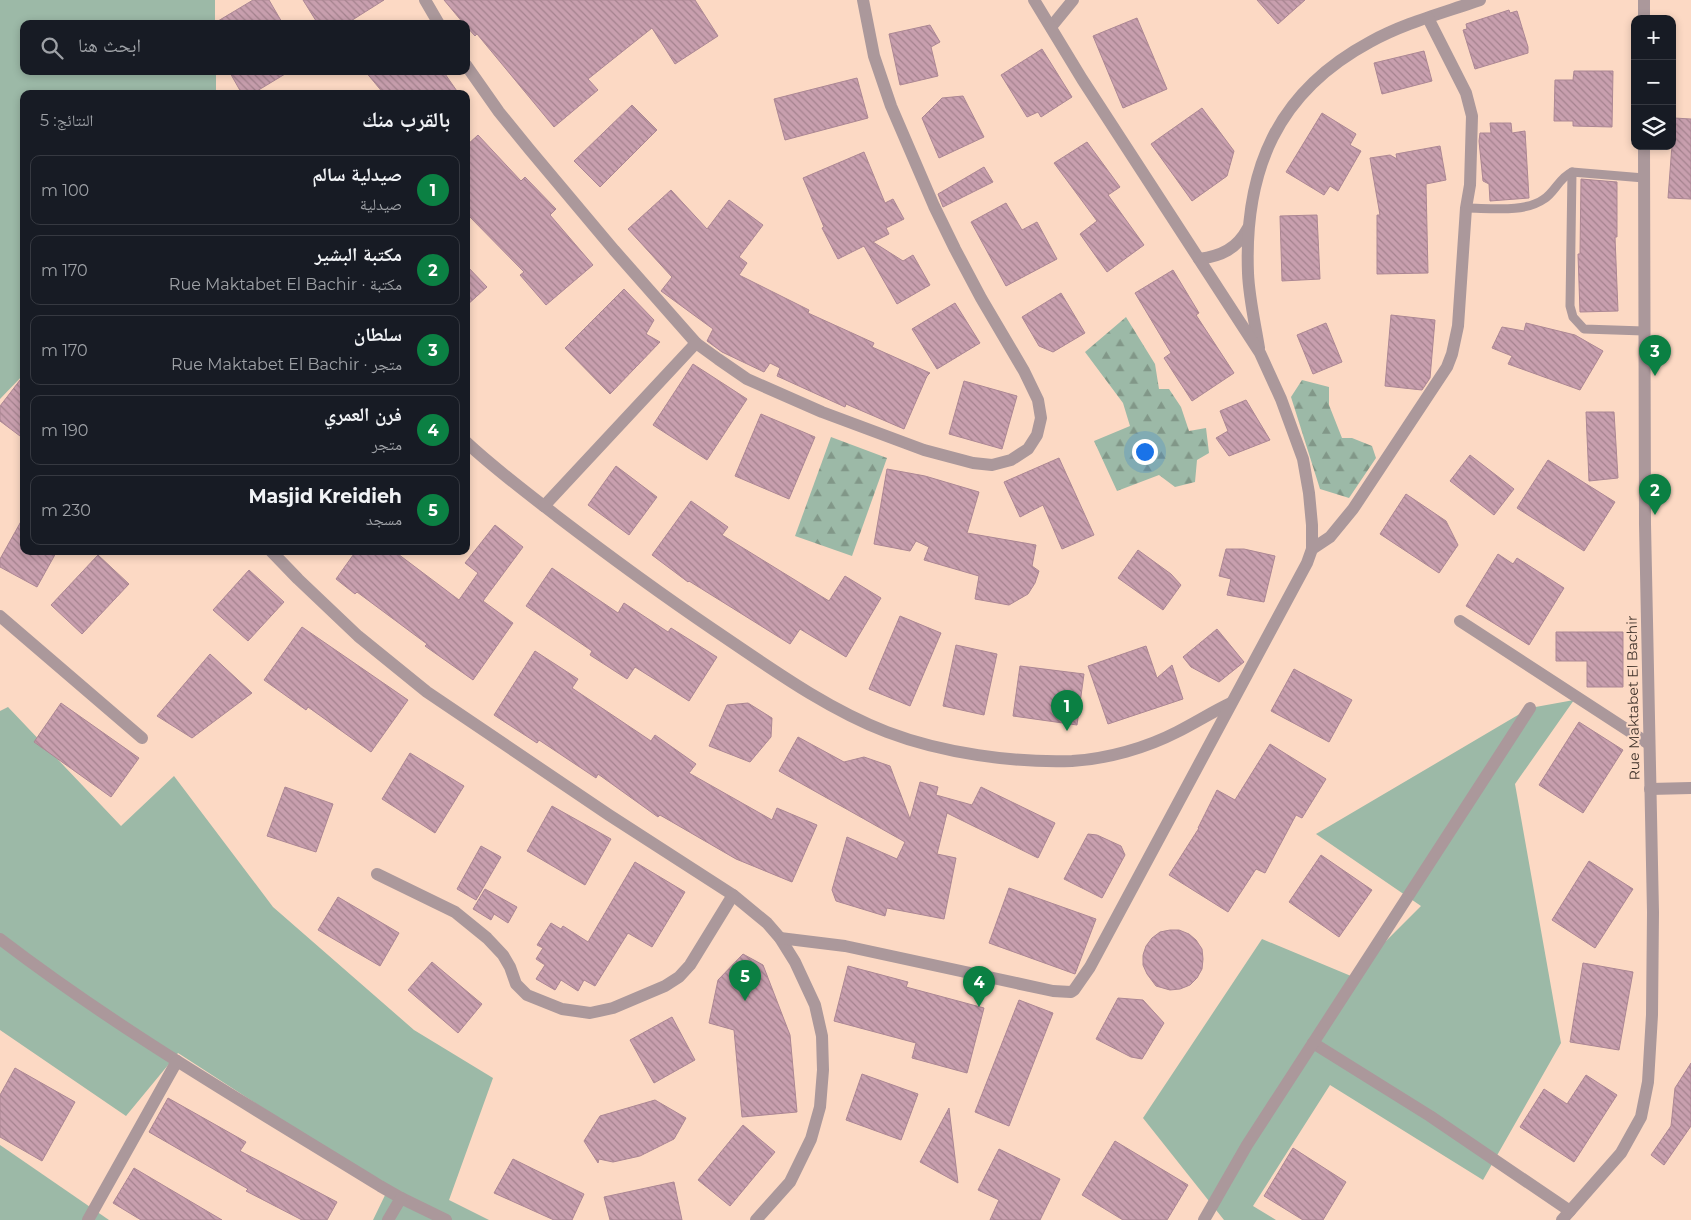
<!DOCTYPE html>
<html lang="ar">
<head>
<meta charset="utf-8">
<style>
	:root { --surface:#171b24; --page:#20242c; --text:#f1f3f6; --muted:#9ea1a6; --line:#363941; --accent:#0b8043 }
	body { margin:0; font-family:Montserrat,"Noto Naskh Arabic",sans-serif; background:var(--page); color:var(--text); direction:rtl }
	.controls { position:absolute; right:15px; top:15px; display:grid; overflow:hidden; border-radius:10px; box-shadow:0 2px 8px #0003 }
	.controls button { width:45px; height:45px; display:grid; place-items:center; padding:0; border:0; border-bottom:1px solid var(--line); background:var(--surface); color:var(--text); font:25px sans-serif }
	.you { position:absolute; left:1144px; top:451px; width:18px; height:18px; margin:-12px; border:4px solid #fff; border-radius:50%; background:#1a73e8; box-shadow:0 0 0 8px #1a73e833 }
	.badge { display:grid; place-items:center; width:32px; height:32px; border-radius:50%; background:var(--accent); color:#fff; font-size:16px; font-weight:700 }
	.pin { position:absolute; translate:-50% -41px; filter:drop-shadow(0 1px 2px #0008) }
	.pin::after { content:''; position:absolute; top:26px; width:18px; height:15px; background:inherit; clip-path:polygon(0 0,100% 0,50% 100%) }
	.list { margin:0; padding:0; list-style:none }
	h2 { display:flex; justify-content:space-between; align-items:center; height:65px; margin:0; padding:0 20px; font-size:21px }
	h2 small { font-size:16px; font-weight:400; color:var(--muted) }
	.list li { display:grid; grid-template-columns:32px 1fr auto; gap:15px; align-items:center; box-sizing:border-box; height:70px; margin:0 10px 10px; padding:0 10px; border:1px solid var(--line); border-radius:10px }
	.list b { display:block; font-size:19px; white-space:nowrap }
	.list p { margin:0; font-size:16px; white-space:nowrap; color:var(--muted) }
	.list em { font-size:16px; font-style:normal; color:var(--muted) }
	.icon { flex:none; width:28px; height:28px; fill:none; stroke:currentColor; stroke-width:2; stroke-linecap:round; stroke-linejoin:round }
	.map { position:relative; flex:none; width:1691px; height:1220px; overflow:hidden; direction:ltr }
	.search { position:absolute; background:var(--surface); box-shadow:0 2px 8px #0003; left:20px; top:20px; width:450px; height:55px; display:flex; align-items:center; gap:12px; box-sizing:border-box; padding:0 18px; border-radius:10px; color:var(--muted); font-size:19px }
	.panel { position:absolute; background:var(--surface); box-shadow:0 2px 8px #0003; left:20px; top:90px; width:450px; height:465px; border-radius:10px; direction:rtl }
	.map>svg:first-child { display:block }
	.green { fill:#9cb9a7 }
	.forest { fill:url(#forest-firs) }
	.building { fill:url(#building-back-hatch); stroke:#ac8794 }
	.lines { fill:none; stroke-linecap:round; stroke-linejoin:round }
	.service { stroke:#ab989b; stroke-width:9 }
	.minor { stroke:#ab989b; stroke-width:12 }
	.labels { text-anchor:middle; stroke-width:4; stroke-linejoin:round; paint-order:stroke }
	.street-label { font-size:14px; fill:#3f322a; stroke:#fcd9c4 }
</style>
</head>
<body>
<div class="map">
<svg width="1691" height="1220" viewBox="0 0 1691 1220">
	<defs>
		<pattern id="forest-firs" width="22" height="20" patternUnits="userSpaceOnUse" patternTransform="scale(1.25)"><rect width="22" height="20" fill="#9cb9a7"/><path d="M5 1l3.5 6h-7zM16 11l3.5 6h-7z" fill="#819788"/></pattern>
		<pattern id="building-back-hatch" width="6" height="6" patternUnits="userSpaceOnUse" patternTransform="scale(1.25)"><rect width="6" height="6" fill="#c89fae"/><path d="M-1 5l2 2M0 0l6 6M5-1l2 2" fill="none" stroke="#a4828e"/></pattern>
	</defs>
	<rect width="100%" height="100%" fill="#fcd9c4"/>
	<g class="green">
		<polygon points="0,0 215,0 215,24 24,24 24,71 216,71 216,94 24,94 24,374 0,399"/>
		<polygon points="1574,700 1515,784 1561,1043 1483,1180 1330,1085 1253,1206 1276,1220 1224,1220 1143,1118 1262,939 1351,976 1421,906 1316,834 1530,708"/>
		<polygon points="8,707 121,826 174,776 273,907 414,1030 493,1078 449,1200 489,1220 373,1220 388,1189 178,1053 126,1116 0,1030 0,711"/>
		<polygon points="0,1145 109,1220 0,1220"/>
	</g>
	<g class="forest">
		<polygon points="1126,317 1155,364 1159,389 1169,389 1181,407 1189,431 1206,428 1209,453 1197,460 1195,482 1175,487 1159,475 1117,491 1094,441 1130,426 1123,403 1085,352"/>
		<polygon points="1302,380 1329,387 1329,405 1342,438 1352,438 1372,446 1376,458 1349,498 1320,489 1291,397"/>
		<polygon points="831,437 887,458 852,556 795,536"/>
	</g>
	<g class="building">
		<polygon points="253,0 269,0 283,24 213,24"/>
		<polygon points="303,0 384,0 346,24 318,24"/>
		<polygon points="444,0 695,0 718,36 675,64 652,28 588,79 598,90 554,127 477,34 475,36 466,26 466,24 464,24"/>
		<polygon points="1257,0 1305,0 1278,24"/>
		<polygon points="1509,10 1510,13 1517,11 1528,47 1528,53 1475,69 1463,30 1467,29 1466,24"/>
		<polygon points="1137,18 1167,89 1123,108 1093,36"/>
		<polygon points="930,25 940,42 931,47 938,76 900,85 889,34"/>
		<polygon points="1042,49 1072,97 1041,117 1038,112 1027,117 1001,75"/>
		<polygon points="1424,51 1432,81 1382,94 1374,63"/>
		<polygon points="229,71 290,71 252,94 242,94"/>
		<polygon points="365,71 443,71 459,94 384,94"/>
		<polygon points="1574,71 1613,71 1612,127 1573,126 1573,121 1554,121 1555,80 1573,80"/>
		<polygon points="857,78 868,118 785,140 774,99"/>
		<polygon points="963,96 984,137 939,158 922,118 942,98"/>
		<polygon points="632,105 657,130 600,187 574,161"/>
		<polygon points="1202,108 1234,151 1227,176 1192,201 1151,144"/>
		<polygon points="1322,113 1356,134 1350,145 1361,151 1338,191 1330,186 1324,195 1286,172"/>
		<polygon points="1674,118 1691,119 1691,199 1668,198"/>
		<polygon points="1490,123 1511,123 1512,133 1525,131 1529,198 1490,201 1489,184 1483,181 1479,141 1480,133 1491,133"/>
		<polygon points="478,135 521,181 525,177 556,209 550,215 593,265 546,305 520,275 524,272 466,213 466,146"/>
		<polygon points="1087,142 1120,187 1108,195 1144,245 1107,272 1080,234 1097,221 1054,163"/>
		<polygon points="1440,146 1446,180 1426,184 1428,273 1377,274 1377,215 1380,215 1370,158 1390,155 1397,159 1396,154"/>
		<polygon points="864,152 885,203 893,199 904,219 886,228 889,234 873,242 903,261 913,255 930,285 897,304 864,246 838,259 822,228 824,227 803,178"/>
		<polygon points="984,167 993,182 943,207 938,194"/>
		<polygon points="1581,179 1617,182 1617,237 1615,237 1618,311 1580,312 1578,254 1580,254"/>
		<polygon points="671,190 707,229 729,200 763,225 739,257 747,263 739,275 809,310 808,313 874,343 872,347 930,373 927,376 904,429 846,404 845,407 777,376 780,368 770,363 764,372 722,352 707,341 713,329 661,291 672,277 628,229"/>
		<polygon points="1006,203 1022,230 1037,222 1057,259 1006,286 971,222"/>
		<polygon points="1317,215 1320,279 1282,281 1280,216"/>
		<polygon points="466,265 487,287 466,306"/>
		<polygon points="1173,270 1199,313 1196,315 1234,373 1192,401 1164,358 1171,353 1135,293"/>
		<polygon points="624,289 654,320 646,334 660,342 610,394 565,348"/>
		<polygon points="1061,293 1085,333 1053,352 1039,346 1022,317"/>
		<polygon points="955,303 980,343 937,369 912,329"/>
		<polygon points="1391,315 1435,320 1430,378 1422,390 1385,386"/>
		<polygon points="1326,323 1342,362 1313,374 1297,335"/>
		<polygon points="1526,323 1575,335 1603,351 1580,390 1508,364 1512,356 1492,348 1502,327 1524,331"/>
		<polygon points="693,364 747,399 707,460 653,425"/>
		<polygon points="24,375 24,439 0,421 0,406"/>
		<polygon points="964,381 1017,396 1002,449 949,434"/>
		<polygon points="1246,400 1270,440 1229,456 1216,438 1228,431 1220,411"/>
		<polygon points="1586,412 1614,412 1618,478 1589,481"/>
		<polygon points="761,414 815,437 789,499 735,476"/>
		<polygon points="1470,455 1514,489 1494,515 1450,481"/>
		<polygon points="1059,458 1094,535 1062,549 1043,505 1020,517 1004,482"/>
		<polygon points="1548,460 1615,502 1584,551 1517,508"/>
		<polygon points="616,466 657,497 629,535 588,505"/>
		<polygon points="887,469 925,476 979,492 967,533 1036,545 1032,566 1039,571 1035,583 1028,594 1009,605 975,599 979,576 924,560 929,547 916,541 910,551 874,544"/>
		<polygon points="1406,494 1446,521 1458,545 1439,573 1380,534"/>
		<polygon points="691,501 728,527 722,535 829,601 845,576 881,598 846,657 800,629 790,644 689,581 688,582 652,555"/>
		<polygon points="24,516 24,551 57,551 37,587 0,567 0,559"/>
		<polygon points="495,525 523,547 483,601 513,623 473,680 425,646 427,644 357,592 355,594 336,579 356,551 394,551 459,600 478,573 465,563"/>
		<polygon points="1226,549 1244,549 1275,556 1264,602 1227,595 1231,579 1219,576"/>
		<polygon points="1138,550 1171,574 1181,585 1163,610 1118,578"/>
		<polygon points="1498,554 1513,564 1517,558 1564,588 1529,645 1466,606"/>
		<polygon points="98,555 129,584 82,634 51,605"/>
		<polygon points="552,568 618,613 624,603 668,632 671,628 717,657 689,701 635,667 627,679 590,655 592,651 526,606"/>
		<polygon points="249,570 284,602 248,641 213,610"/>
		<polygon points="900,616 941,633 910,706 869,689"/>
		<polygon points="302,627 408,700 371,752 308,707 306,710 264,680"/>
		<polygon points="1217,629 1244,662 1219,682 1191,667 1183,657"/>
		<polygon points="1556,632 1623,632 1623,687 1587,687 1587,661 1556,661"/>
		<polygon points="956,645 997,654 984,715 943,706"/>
		<polygon points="1146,646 1157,678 1172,665 1183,699 1108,724 1088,666"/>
		<polygon points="535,651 578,679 572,688 651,741 655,735 696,764 689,773 772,820 777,808 817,825 792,882 736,859 660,815 658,817 598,774 596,778 539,740 537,743 494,715"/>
		<polygon points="210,654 252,693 192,738 157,716"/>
		<polygon points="1020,666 1084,674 1077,725 1013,716"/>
		<polygon points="1294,669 1352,700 1329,742 1271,711"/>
		<polygon points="61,703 139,758 111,797 34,742"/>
		<polygon points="748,703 772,718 771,737 750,762 709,746 727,705"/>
		<polygon points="1579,722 1623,750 1583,813 1539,785"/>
		<polygon points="798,737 844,762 864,757 890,766 910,819 920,782 938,787 936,795 972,805 981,787 1055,823 1038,858 947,813 937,854 956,858 944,919 887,908 885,916 836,901 832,890 847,837 897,859 905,842 779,771"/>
		<polygon points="1270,744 1326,779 1302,818 1296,815 1265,873 1256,869 1228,912 1169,875 1199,828 1198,828 1217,790 1235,800"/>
		<polygon points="410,753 464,786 435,833 382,799"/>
		<polygon points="285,787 333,804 316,852 267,836"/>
		<polygon points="552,806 611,839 585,885 527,851"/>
		<polygon points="1088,834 1097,835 1121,846 1125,855 1102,898 1064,879"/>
		<polygon points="481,846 501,857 476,900 457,889"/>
		<polygon points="1321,855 1372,890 1339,937 1289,902"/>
		<polygon points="1589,861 1633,889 1595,948 1552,920"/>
		<polygon points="635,862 685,892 652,947 628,933 595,986 584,980 578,991 561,980 555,990 536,979 545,965 536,959 543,948 537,945 551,923 561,929 563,926 588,942"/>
		<polygon points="1009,888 1096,919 1075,974 989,943"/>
		<polygon points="485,889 517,907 508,923 494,914 491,920 473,909"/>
		<polygon points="338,897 399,933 380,966 318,930"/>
		<polygon points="1170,930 1179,930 1189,934 1196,940 1202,949 1203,959 1202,969 1197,978 1190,985 1180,989 1170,990 1156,986 1147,974 1143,965 1143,955 1146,946 1152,938 1160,932"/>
		<polygon points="743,954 763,965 790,1035 797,1112 742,1117 734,1030 709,1023 718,980"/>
		<polygon points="432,962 482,1004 458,1033 408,990"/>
		<polygon points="1583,963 1633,972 1619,1050 1570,1042"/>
		<polygon points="848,966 908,982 906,987 984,1008 967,1073 912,1058 916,1043 834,1021"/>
		<polygon points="1118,998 1143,1000 1164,1023 1142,1059 1131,1057 1096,1039"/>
		<polygon points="1019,1000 1053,1013 1009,1126 975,1112"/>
		<polygon points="672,1017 695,1060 654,1083 630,1040"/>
		<polygon points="1691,1063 1691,1126 1664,1165 1651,1155 1671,1126 1675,1088"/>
		<polygon points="15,1068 75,1102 42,1161 0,1137 0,1095"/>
		<polygon points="862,1074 918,1094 901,1140 846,1120"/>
		<polygon points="1586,1075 1617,1095 1574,1162 1520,1127 1544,1089 1567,1104"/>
		<polygon points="168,1098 246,1142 240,1151 337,1202 327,1220 302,1220 246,1191 248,1189 149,1132"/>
		<polygon points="655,1100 686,1118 674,1139 640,1156 613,1162 599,1159 598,1163 584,1141 600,1116"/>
		<polygon points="949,1108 953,1141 958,1183 920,1162"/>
		<polygon points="743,1125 775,1152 730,1206 698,1180"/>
		<polygon points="1115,1141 1188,1185 1167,1220 1123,1220 1082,1195"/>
		<polygon points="1293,1148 1346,1182 1323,1220 1303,1220 1264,1196"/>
		<polygon points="999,1149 1060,1179 1040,1220 990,1220 999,1200 978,1190"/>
		<polygon points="513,1159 584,1194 572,1220 554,1220 494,1193"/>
		<polygon points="134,1168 222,1220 141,1220 113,1203"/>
		<polygon points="674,1182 682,1220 610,1220 604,1197"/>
	</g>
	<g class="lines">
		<g class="service">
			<polyline points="1572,172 1570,306 1573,317 1584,329 1644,331"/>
			<path d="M1466 208C1489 208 1525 213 1544 199 1555 192 1559 178 1572 172L1644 178"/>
		</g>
		<g class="minor">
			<polyline points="425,0 439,24"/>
			<polyline points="1644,0 1644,19"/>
			<polyline points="1051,27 1073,0"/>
			<polyline points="466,65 499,112 530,150 614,250 696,343 718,359 747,379 822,412 924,450 973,463 992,465 1011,460 1028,449 1037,435 1041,418 1038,400 1024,371 981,298 955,249 934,206 891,106 874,56 863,0"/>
			<path d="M1199 259C1221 256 1237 249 1248 228"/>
			<path d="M1259 348C1255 323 1249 298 1248 273 1244 170 1277 92 1370 42 1404 23 1443 13 1480 0"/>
			<path d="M466 442C495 469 527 493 558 517 609 556 661 594 714 630 769 667 825 708 887 732 942 753 1013 763 1072 761 1107 759 1146 748 1177 732 1195 723 1212 712 1231 703"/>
			<polyline points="544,506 696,343"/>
			<polyline points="1312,549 1330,537 1353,509 1447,367 1452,354 1458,326 1466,208 1470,185 1472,116 1466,93 1428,18"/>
			<polyline points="271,551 298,579 358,636 427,692 609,815 733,895 767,923 780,938 795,962 815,1005 822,1036 823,1070 820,1107 811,1139 790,1182 756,1220"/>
			<polyline points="0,616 142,738"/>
			<polyline points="1460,621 1649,744"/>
			<polyline points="1650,789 1691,788"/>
			<polyline points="377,874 455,912 487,938 503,955 510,967 516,984 527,995 562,1009 590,1013 613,1008 665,986 679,977 690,965 733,895"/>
			<polyline points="780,938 845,946 1053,991 1071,992 1074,990 1090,967 1307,563 1312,549 1312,525 1309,493 1303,459 1281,399 1260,353 1082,79 1034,0"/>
			<path d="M0 939C120 1031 252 1107 380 1186L401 1198 446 1220"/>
			<polyline points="1313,1043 1430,1116 1570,1211"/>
			<polyline points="88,1220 177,1061"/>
			<polyline points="388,1220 401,1198"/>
			<polyline points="1204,1220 1247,1145 1530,708"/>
			<polyline points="1562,1220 1621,1153 1641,1117 1648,1082 1652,1015 1653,912 1645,524 1644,146"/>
		</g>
	</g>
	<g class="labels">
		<g class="street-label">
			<text transform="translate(1633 698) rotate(-91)" y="5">Rue Maktabet El Bachir</text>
		</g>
	</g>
</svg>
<div class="controls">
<button>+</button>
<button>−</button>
<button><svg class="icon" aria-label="layers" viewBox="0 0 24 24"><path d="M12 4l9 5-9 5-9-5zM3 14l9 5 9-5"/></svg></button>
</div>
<div class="you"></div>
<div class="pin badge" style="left:1067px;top:731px">1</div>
<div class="pin badge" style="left:1655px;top:515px">2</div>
<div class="pin badge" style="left:1655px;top:376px">3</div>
<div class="pin badge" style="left:979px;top:1007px">4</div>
<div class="pin badge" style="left:745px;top:1001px">5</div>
<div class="search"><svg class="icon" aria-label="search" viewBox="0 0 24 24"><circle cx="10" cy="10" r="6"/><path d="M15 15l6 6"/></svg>ابحث هنا</div>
<section class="panel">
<h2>بالقرب منك<small>النتائج: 5</small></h2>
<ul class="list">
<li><span class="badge">1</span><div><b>صيدلية سالم</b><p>صيدلية</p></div><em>100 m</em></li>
<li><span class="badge">2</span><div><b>مكتبة البشير</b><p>مكتبة · Rue Maktabet El Bachir</p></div><em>170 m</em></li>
<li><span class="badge">3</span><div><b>سلطان</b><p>متجر · Rue Maktabet El Bachir</p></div><em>170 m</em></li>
<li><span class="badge">4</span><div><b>فرن العمري</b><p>متجر</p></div><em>190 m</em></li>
<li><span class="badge">5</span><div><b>Masjid Kreidieh</b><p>مسجد</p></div><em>230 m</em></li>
</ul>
</section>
</div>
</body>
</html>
